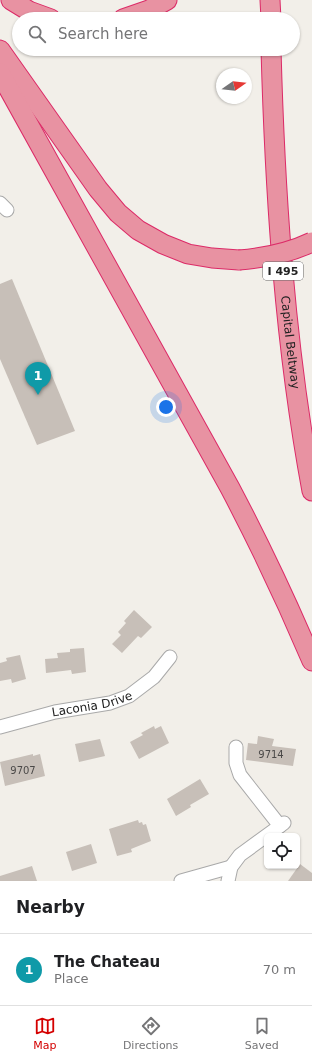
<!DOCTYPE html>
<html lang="en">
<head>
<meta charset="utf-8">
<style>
	:root { --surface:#fff; --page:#f2f2f2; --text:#202124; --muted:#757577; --line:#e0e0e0; --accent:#d40000 }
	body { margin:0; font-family:"DejaVu Sans",sans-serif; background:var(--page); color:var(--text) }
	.controls { position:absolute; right:12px; bottom:12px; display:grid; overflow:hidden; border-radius:6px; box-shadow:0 1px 3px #0004 }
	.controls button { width:36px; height:36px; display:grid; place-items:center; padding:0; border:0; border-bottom:1px solid var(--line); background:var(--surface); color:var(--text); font:20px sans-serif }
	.compass { position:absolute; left:216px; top:68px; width:36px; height:36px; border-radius:50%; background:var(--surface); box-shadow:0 1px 3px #0004; rotate:76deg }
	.you { position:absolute; left:166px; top:407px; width:14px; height:14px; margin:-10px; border:3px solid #fff; border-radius:50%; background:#1a73e8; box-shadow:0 0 0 6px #1a73e833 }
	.badge { display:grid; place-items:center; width:26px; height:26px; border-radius:50%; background:var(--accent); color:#fff; font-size:13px; font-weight:700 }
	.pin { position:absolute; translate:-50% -33px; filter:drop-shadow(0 1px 2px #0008) }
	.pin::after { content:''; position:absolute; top:21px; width:14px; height:12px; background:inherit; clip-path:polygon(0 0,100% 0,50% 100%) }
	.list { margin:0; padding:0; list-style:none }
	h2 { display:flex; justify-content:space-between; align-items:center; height:52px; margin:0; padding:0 16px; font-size:17px }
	h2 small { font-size:13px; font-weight:400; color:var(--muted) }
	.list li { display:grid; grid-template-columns:26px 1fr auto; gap:12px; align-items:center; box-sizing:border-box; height:72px; padding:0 16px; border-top:1px solid var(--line) }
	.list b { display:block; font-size:15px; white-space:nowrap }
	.list p { margin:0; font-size:13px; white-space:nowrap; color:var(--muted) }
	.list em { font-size:13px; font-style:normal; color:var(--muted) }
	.icon { flex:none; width:22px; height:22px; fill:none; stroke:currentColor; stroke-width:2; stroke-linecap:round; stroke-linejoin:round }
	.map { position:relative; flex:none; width:312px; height:881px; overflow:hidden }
	.search { position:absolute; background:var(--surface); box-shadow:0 1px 3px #0004; left:12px; right:12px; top:12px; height:44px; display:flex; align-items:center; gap:10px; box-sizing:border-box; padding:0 14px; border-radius:22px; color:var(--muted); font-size:15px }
	.sheet { height:124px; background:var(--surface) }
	nav { display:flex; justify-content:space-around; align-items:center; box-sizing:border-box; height:56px; border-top:1px solid var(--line); background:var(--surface); font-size:11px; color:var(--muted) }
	nav a { display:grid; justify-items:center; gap:2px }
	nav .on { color:var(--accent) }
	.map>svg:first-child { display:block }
	.building { fill:#c7bfb8 }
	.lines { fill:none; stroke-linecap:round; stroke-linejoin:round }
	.minor-casing { stroke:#a9a9a9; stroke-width:15 }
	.highway-casing { stroke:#dc2a67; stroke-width:21 }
	.minor { stroke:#fff; stroke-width:13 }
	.highway { stroke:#e892a2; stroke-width:19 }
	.highway-bridge-casing { stroke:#dc2a67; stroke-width:21; stroke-linecap:butt }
	.highway-bridge { stroke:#e892a2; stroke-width:19 }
	.labels { text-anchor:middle; stroke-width:3.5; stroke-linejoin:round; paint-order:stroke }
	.number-label { font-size:10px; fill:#4b4948 }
	.shield { fill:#fff; stroke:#646464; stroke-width:1 }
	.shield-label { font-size:11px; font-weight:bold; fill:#222 }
	.street-label { font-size:12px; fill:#222; stroke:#fff }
</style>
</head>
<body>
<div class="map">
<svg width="312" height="881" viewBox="0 0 312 881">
	<rect width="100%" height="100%" fill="#f2efe9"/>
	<g class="building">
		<polygon points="12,279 75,431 37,445 0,359 0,284"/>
		<polygon points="134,610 152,627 141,638 138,636 122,653 112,644 121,635 118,632 126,623 124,621"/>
		<polygon points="84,648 86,672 72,674 71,670 46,673 45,659 58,658 57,653 70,652 70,649"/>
		<polygon points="20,655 26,679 12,683 11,679 0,681 0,663 7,661 6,658"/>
		<polygon points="154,726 155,729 161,726 169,743 139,759 130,742 143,735 141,733"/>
		<polygon points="258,736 274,739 272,746 296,749 293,766 246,760 248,743 257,744"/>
		<polygon points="100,739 105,756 79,762 75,744"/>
		<polygon points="33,754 33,756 40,754 45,776 5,786 0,762"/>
		<polygon points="200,779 209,794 190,805 191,807 176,816 167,799"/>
		<polygon points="138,820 139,823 142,822 143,825 146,824 151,841 131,849 132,852 117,856 109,829"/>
		<polygon points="91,844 97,863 72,871 66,852"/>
		<polygon points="300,864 312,873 312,881 288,881"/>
		<polygon points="32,866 37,881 0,881 0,876"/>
	</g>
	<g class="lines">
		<defs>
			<g id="minor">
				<polyline points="0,203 7,210"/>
				<path id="s1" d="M0 727 55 712 110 703 129 696 154 677 170 657"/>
				<polyline points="236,747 236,763 240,775 280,826"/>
				<polyline points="181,881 231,867"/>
				<polyline points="228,881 231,867 240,855 284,823"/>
			</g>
			<g id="highway">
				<polyline points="11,0 29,11 51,19"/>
				<polyline points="270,0 271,19"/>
				<polyline points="123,19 149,10 167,0"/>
				<path id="s2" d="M271 49C275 197 285 346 312 491"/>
				<polyline points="0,50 98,189 118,213 138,230 163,244 188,254 212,258 239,260"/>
				<path d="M0 73 230 488C260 545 287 602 312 661"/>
			</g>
		</defs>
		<use href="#minor" class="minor-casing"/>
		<use href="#highway" class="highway-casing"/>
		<use href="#minor" class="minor"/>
		<use href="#highway" class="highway"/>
		<defs>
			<path id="highway-bridge" d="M239 260C264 258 289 253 312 242"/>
		</defs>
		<use href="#highway-bridge" class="highway-bridge-casing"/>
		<use href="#highway-bridge" class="highway-bridge"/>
	</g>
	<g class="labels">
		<g class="number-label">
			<text x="271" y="758">9714</text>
			<text x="23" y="774">9707</text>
		</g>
		<rect class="shield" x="263" y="262" width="40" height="18" rx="3"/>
		<g class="shield-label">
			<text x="283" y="275">I 495</text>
		</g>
		<g class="street-label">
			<text dy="4" stroke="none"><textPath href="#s2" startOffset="294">Capital Beltway</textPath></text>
			<text dy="4" stroke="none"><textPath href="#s1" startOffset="95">Laconia Drive</textPath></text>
		</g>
	</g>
</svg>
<div class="controls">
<button><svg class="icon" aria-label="locate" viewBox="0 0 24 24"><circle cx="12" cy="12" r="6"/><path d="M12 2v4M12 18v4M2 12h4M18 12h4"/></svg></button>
</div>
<svg class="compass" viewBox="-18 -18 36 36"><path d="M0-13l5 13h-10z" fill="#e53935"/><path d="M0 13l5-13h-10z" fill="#757577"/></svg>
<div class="you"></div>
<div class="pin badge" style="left:38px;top:395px;background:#0f9aa8">1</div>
<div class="search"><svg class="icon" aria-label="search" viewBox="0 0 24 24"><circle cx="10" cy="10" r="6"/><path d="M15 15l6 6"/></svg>Search here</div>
</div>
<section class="sheet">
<h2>Nearby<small></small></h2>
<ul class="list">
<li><span class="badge" style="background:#0f9aa8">1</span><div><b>The Chateau</b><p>Place</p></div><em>70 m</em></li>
</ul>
</section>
<nav>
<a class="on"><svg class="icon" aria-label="map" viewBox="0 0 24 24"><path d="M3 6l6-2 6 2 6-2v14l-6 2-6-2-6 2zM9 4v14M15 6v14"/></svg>Map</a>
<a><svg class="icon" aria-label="directions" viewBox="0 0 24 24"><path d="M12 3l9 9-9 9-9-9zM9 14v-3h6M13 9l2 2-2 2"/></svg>Directions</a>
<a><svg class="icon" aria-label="saved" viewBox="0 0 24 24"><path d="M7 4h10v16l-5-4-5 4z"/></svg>Saved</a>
</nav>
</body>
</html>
